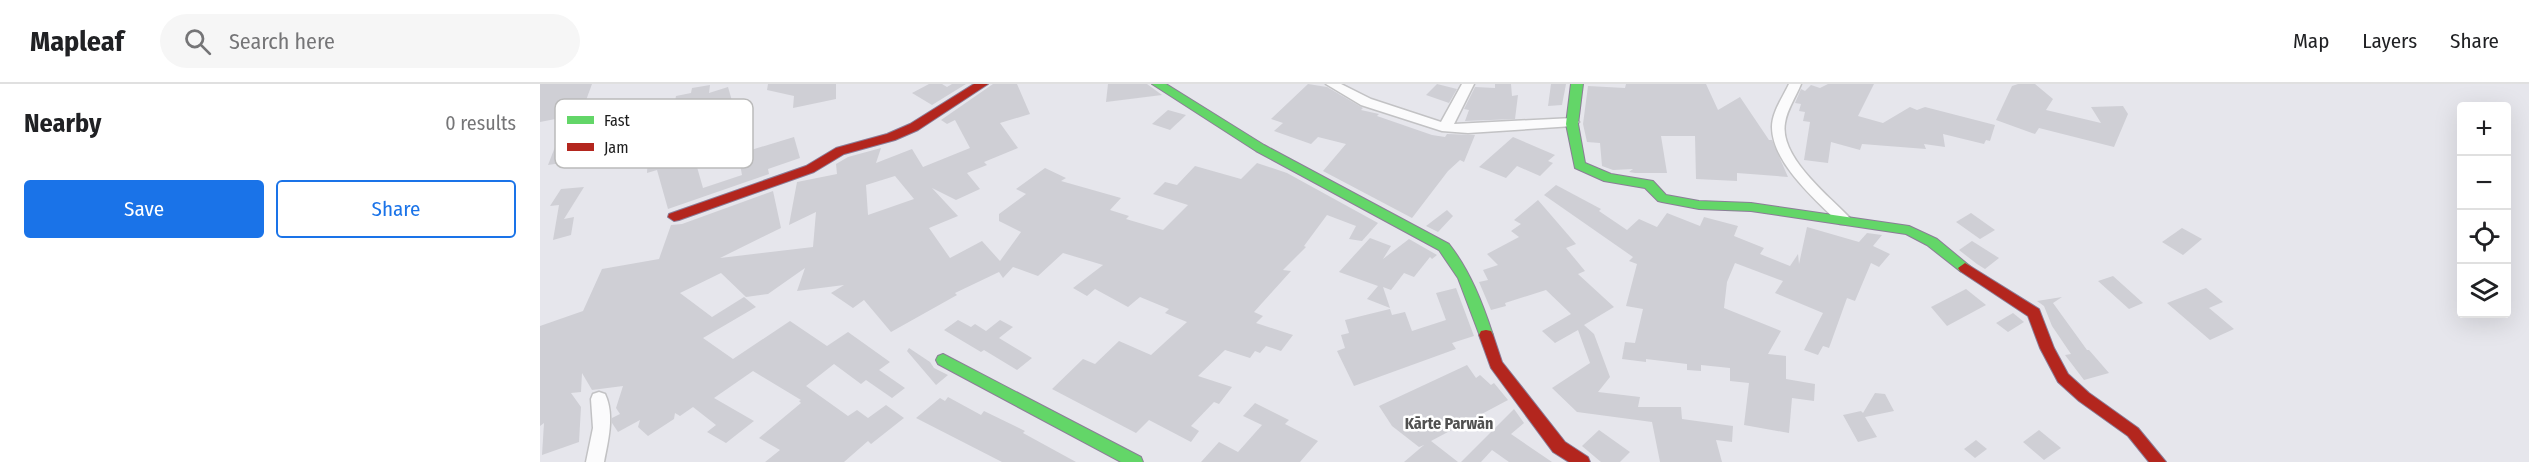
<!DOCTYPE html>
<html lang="en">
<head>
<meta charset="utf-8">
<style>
	:root { --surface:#fff; --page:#f6f6f6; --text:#202124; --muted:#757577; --line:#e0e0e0; --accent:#1a73e8 }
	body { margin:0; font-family:"Fira Sans Condensed",sans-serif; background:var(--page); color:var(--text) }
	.controls { position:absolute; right:18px; top:18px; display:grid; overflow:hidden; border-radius:6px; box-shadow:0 6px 24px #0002 }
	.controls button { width:54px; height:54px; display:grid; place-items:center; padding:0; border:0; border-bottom:2px solid var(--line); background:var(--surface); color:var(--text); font:30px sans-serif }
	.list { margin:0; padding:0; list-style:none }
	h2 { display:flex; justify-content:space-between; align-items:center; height:78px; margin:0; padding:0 24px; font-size:26px }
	h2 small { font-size:20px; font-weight:400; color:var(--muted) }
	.actions { display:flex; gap:12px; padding:18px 24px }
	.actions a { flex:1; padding:14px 0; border:2px solid var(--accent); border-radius:6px; text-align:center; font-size:21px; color:var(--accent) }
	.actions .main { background:var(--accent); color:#fff }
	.icon { flex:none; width:33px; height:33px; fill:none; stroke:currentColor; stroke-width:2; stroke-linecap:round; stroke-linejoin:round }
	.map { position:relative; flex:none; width:1989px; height:378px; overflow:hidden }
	header { display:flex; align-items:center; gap:36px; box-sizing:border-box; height:84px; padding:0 30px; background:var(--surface); border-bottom:2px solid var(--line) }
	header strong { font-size:28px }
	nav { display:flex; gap:33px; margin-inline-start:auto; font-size:21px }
	.search { width:420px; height:54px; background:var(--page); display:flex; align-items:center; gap:15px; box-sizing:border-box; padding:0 21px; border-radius:33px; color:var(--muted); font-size:22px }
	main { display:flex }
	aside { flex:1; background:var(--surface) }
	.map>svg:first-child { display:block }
	.building { fill:#cfcfd5; fill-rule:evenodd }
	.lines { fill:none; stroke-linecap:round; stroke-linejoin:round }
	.street-casing { stroke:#c2c2c4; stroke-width:3 }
	.fast-casing { stroke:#8b7d97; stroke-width:2 }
	.jam-casing { stroke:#8b7d97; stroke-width:2 }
	.street { fill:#fbfbfc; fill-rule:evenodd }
	.fast { fill:#63d668; fill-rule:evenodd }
	.jam { fill:#b3261e; fill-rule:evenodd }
	.labels { text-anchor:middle; stroke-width:5; stroke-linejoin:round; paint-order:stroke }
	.neighbourhood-label { font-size:16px; font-weight:bold; fill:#505050; stroke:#fff }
	.key { fill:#fff; stroke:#bbb; stroke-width:1.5 }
	.key-label { font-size:16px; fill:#1d1d1d }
</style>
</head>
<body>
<header>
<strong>Mapleaf</strong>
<div class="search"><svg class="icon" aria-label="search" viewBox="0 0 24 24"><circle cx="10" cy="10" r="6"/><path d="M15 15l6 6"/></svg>Search here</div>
<nav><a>Map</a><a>Layers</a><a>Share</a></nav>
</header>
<main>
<aside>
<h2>Nearby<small>0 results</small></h2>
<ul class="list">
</ul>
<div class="actions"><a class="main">Save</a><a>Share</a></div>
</aside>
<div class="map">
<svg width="1989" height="378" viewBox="0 0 1989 378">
	<rect width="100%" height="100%" fill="#e6e6ec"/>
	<g class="building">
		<polygon points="0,0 52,0 41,30 0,38"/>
		<polygon points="228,0 296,0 296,15 253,24 254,12 227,6"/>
		<polygon points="389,0 402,0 407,3 412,0 426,0 392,21 372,9"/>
		<path d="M453 0H477L490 30 460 39 478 64 444 78 447 81 427 89 440 105 416 116 392 104 418 132 389 144 410 174 442 157 460 177 481 148 459 137V130L486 110 476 105 505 84 526 94 521 97 581 114 570 126 589 132 586 135 623 146 648 121 613 110 625 98 637 101 655 82 701 95 717 79 747 89 838 139 822 157 809 155 816 142 787 131 764 162 766 163 743 186 751 187 714 228 723 232 716 239 753 251 741 267 726 262 720 269 715 267 710 274 685 266 658 292 692 303 679 320 674 318 651 342 659 347 651 358 609 336 596 349 512 305 543 275 555 280 579 257 611 271 647 238 625 229 629 225 600 213 588 223 555 205 547 212 533 204 563 181 523 169 498 192 473 183 463 194 459 188 415 209 417 211 351 248 324 216 313 224 291 209 304 201 257 207 265 184 228 210 206 213 181 189 140 209 172 233 204 213 216 223 163 254 193 275 250 237 287 262 308 248 350 278 339 286 365 304 352 314 326 296 321 300 294 280 266 302 308 332 317 326 328 334 346 321 364 334 331 360 328 357 304 378H225L240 366 219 354 261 319 259 317 261 316 213 287 174 314 214 337 186 359 167 348 176 341 153 323 140 332 135 329 134 335 108 352 98 343 100 336 78 348 72 339V334L80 330 76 324 83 302 52 306 42 289 41 308 31 309 41 323 39 358 2 371 4 339 0 342V242L43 227 62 185 119 175 131 141 142 140 233 107 241 144 180 174 273 163 276 128 249 141 257 98 297 90 296 80 308 73 341 64 336 79 372 65 383 83 430 64 415 36 407 40 401 36ZM355 92 374 115 328 131 326 101Z"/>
		<polygon points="568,0 607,0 622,11 566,18"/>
		<polygon points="768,0 787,3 823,24 821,26 839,30 837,32 892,51 905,53 907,50 935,51 924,78 920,76 908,87 872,134 783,87 806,60 778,53 771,60 734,47 743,39 731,35"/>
		<polygon points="897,0 917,5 909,19 886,11"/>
		<polygon points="955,0 971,0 972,12 978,11 975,35 925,37 929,26 924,25 935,3 955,4"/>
		<polygon points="1011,0 1026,0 1022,21 1008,22"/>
		<polygon points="1086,0 1166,0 1178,26 1200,13 1229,56 1232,56 1248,93 1197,89 1197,97 1156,95 1155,52 1121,52 1127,89 1095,89 1089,88 1093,85 1073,86 1062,82 1060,59 1047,58 1043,40 1048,2 1085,4"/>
		<polygon points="1288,0 1334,0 1318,32 1343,39 1370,23 1377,26 1385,23 1455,41 1450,57 1446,56 1444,60 1403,50 1405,63 1384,60 1386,65 1322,60 1320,66 1291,58 1288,79 1264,76 1270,38 1263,37 1265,28 1259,27 1261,20 1255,19 1261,5 1265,7 1271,1 1280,4"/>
		<polygon points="1478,0 1495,0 1513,15 1506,26 1561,39 1551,23 1583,22 1588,30 1574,63 1499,44 1495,50 1456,36 1472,2"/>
		<polygon points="170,1 169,9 188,3 204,58 155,76 163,104 202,91 198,70 254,53 260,74 228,85 229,90 128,125 117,86 107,89 108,71 144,64 136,32 132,33 136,12 151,9 152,4"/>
		<polygon points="628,26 646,31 630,46 612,40"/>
		<polygon points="973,53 1015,71 1008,77 1013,79 1000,92 977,82 966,94 939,83"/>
		<polygon points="35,60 28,78 8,81 15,63"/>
		<polygon points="1016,101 1061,125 1059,127 1087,146 1099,135 1117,143 1127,129 1160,142 1164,133 1198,142 1194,152 1224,164 1220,170 1250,182 1258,170 1259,180 1267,143 1319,158 1327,149 1342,151 1333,162 1350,170 1339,183 1331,179 1315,217 1307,214 1289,264 1283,262 1278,271 1264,266 1283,229 1235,209 1243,197 1195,179 1187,198 1184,224 1241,247 1228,270 1246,272 1246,295 1275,300 1274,317 1252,314 1249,349 1204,341 1209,299 1190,297 1190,284 1161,281 1161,287 1147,286 1147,280 1106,275 1106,278 1082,275 1085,258 1095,259 1103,225 1086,222 1097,180 1089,177 1093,173 1004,111"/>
		<polygon points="44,103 24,135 34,133 31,151 13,156 19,121 10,122 21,105"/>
		<polygon points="998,116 1036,160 1026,164 1045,187 1038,190 1074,223 1044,241 1054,250 1070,293 1058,308 1100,313 1098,323 1141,323 1142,335 1193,342 1192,358 1176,356 1182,378 1120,378 1112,338 1037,328 1012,304 1050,279 1038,246 1015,259 1002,247 1031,230 1006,206 965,219 966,222 951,226 939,198 948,196 943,186 958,181 947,170 979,153 971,147 981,140 974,136"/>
		<polygon points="907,126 913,132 898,148 886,142"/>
		<polygon points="1431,129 1455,146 1440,155 1416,138"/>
		<polygon points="1642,144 1662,155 1643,171 1622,158"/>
		<polygon points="830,154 851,162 843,175 869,155 897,171 892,175 890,173 874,193 864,189 851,206 843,203 850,224 827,215 838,202 799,188"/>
		<polygon points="1432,157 1459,174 1445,185 1437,180 1419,166"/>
		<polygon points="1573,192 1603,219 1589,225 1558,197"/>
		<polygon points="916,204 934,252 912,259 916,265 814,302 797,267 805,264 801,251 809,249 805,236 850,225 852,231 865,228 872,247 906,236 896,209"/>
		<polygon points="1666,204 1683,218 1669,224 1694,245 1670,256 1627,219"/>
		<polygon points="1426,205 1446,221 1407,242 1391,223"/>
		<polygon points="1522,213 1513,219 1547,266 1549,266 1569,289 1544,296 1525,271 1531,270 1512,242 1504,222 1497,217"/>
		<polygon points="1473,229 1484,238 1468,248 1456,239"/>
		<polygon points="418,236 431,243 435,240 446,247 460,236 473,243 459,254 492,274 477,286 444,266 441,268 404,246"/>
		<polygon points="369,264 390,278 394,284 408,291 396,301 367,267"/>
		<polygon points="927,281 936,294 940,291 951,301 954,299 968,316 891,357 918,378 864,378 884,361 879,363 852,342 839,322"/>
		<polygon points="1335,309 1345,310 1354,327 1325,333 1337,353 1318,358 1303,331 1321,327 1323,329"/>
		<polygon points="408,313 441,331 444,327 485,347 483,349 536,378 462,378 376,334 400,314 405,317"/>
		<polygon points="715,319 749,336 745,340 778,357 760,378 661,378 679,358 698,368 722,341 703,332"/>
		<polygon points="974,325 984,339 971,350 1012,378 969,378 952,366 941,378 921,378"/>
		<polygon points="1059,346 1090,368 1080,378 1061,378 1042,362"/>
		<polygon points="1499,346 1521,364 1504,376 1483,358"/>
		<polygon points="1436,356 1447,365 1435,374 1424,365"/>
	</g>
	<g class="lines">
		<defs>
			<g id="street">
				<polygon points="786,0 801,0 831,15 901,38 922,0 934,0 914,40 1033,34 1039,38 1033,42 928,49 902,47 821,21"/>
				<path d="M1249 0H1261C1256 13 1247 25 1245 39 1239 73 1289 112 1310 134L1312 137 1310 140H1300C1277 117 1232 79 1232 43 1232 28 1243 13 1249 0Z"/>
				<path d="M59 308 65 310C75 331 68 357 64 378H46L53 344 51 315 53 310Z"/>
			</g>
			<g id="fast">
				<path d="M612 0H626L724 61 909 160C930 187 942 218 953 251L951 255H941L918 194 899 166 716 67Z"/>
				<polygon points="1031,0 1043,0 1038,40 1045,79 1071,90 1113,97 1126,111 1159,117 1211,119 1369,142 1397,155 1432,184 1425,189 1420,187 1387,161 1366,150 1211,127 1159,125 1122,118 1118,117 1105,104 1064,97 1035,84 1026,40"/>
				<polygon points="403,270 601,373 603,378 581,378 398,280 396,276 398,272"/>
			</g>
			<g id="jam">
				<polygon points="434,0 448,0 378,46 355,56 304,70 274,88 139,136 134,137 128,133 129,130 266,82 296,64 347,50 370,40"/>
				<polygon points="1425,179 1499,225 1514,264 1528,290 1549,309 1598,344 1626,378 1609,378 1588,352 1539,317 1518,298 1500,264 1488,232 1420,187 1418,184"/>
				<polygon points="946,246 951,247 953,251 962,278 1025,358 1048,373 1050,378 1029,378 1013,368 951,284 939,251 941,247"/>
			</g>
		</defs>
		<use href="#street" class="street-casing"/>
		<use href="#fast" class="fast-casing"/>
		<use href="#jam" class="jam-casing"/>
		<use href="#street" class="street"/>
		<use href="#fast" class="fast"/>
		<use href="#jam" class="jam"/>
	</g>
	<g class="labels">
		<g class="neighbourhood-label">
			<text x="909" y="345">Kārte Parwān</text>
		</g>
	</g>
	<rect x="15" y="15" width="198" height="69" rx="9" class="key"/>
	<rect x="27" y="32" width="27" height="8" fill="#63d668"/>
	<rect x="27" y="59" width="27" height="8" fill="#b3261e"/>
	<g class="key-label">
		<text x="64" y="42">Fast</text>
		<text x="64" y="69">Jam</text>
	</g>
</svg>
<div class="controls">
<button>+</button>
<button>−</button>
<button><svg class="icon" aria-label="locate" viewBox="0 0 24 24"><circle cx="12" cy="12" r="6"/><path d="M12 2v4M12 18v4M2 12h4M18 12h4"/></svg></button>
<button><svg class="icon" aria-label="layers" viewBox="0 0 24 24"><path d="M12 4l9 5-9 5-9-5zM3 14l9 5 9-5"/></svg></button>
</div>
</div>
</main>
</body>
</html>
